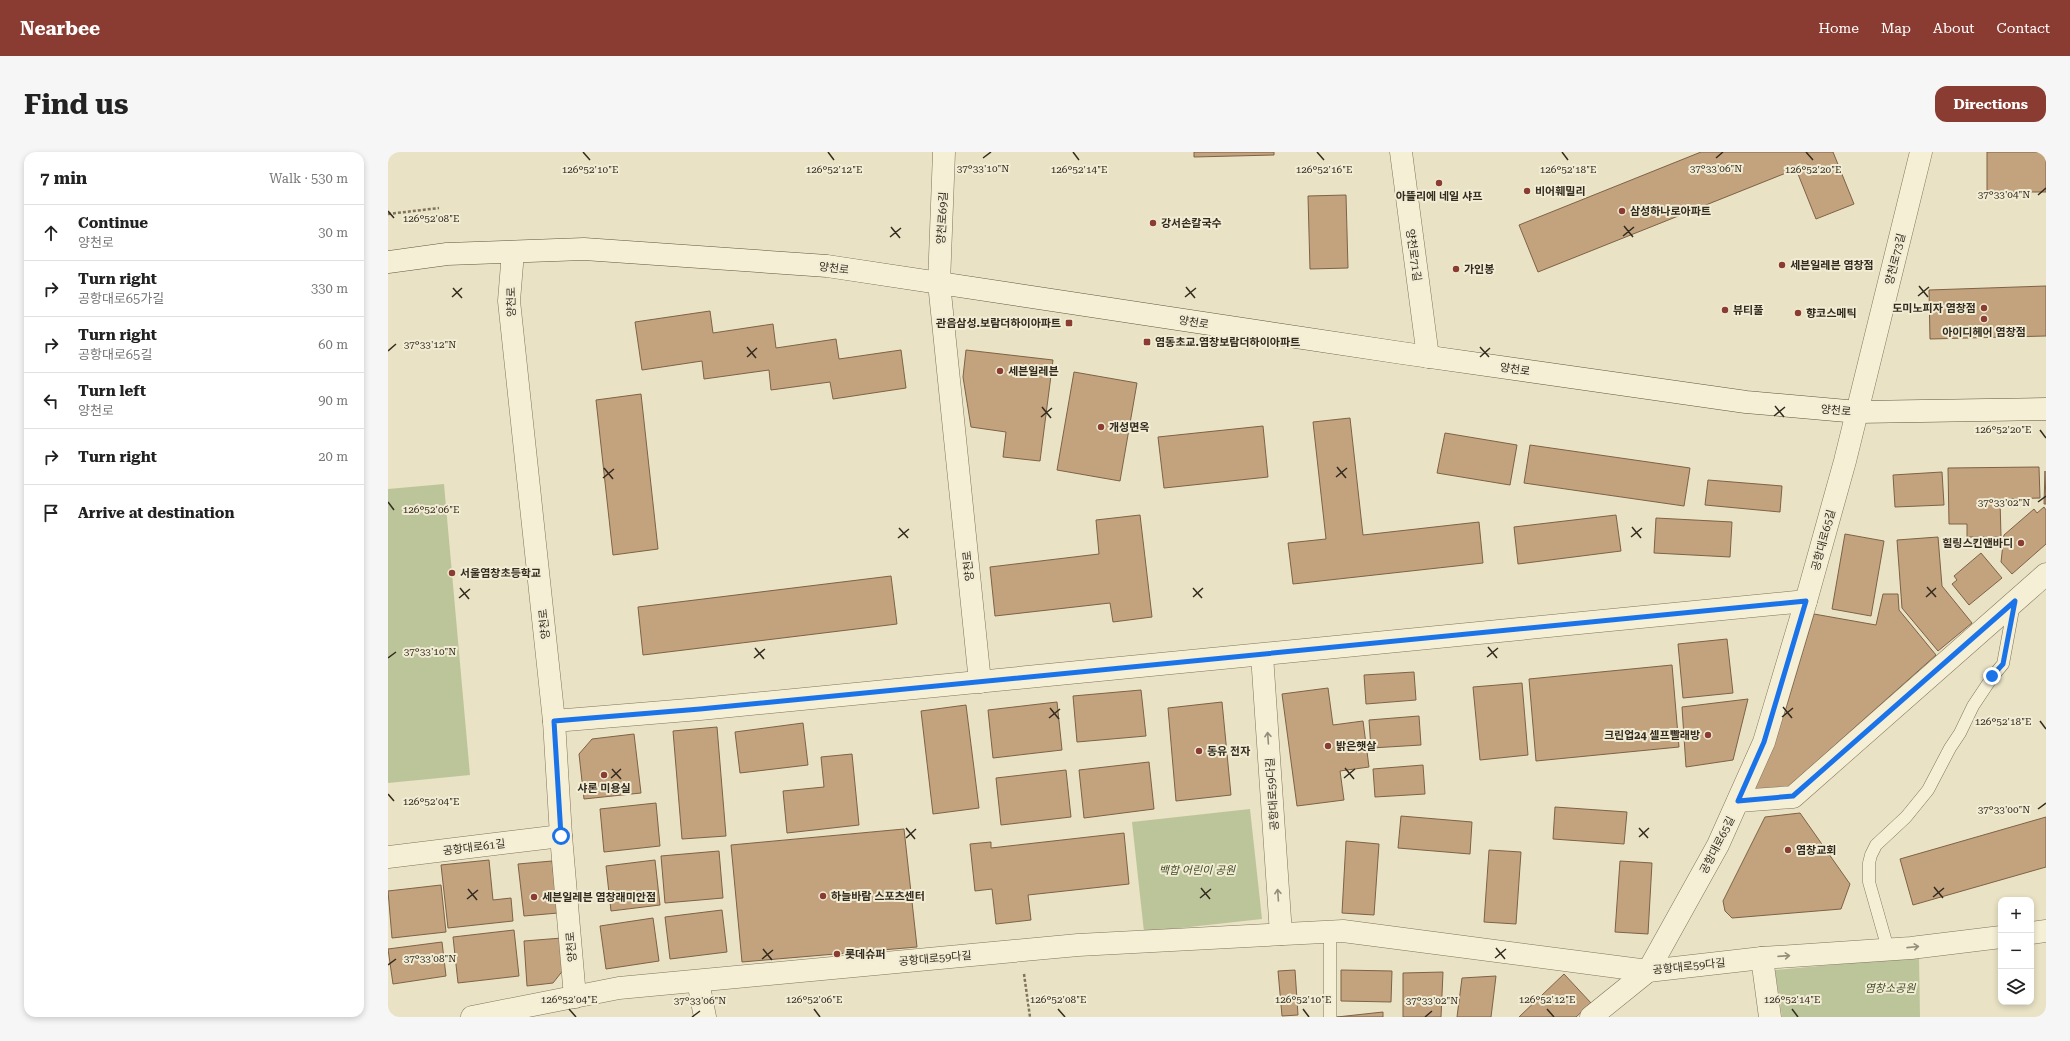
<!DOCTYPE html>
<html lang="en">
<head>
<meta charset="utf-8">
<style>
	:root { --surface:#fff; --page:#f6f6f6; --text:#222; --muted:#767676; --line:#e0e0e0; --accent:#8a3c33 }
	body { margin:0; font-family:"Roboto Serif","Noto Sans KR",serif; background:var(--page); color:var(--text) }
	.controls { position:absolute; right:12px; bottom:12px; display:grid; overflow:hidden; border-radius:8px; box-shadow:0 2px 6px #0003 }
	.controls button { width:36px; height:36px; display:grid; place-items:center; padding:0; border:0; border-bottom:1px solid var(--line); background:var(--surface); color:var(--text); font:20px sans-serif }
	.stop { position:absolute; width:12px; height:12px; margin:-9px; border:3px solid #1a73e8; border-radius:50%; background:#fff }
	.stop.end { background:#1a73e8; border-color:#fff; box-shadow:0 1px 4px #0008 }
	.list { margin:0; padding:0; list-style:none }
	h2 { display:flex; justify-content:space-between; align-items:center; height:52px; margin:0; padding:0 16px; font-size:17px }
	h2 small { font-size:13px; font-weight:400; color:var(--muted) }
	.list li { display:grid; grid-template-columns:26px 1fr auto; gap:12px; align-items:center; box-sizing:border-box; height:56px; padding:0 16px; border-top:1px solid var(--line) }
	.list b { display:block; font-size:15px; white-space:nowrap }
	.list p { margin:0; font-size:13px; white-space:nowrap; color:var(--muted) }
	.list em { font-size:13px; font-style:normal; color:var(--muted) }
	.icon { flex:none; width:22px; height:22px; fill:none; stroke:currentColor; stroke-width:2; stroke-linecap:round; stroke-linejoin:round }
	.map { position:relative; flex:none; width:1658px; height:865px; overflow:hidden; border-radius:12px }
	header { display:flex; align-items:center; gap:24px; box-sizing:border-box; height:56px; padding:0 20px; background:var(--accent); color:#fff }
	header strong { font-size:19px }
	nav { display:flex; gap:22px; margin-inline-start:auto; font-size:14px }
	.intro { display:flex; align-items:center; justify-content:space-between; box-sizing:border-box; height:96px; padding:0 24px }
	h1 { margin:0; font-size:28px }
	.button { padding:10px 18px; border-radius:12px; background:var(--accent); color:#fff; font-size:14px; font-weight:700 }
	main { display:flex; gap:24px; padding:0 24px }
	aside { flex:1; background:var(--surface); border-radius:12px; box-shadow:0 2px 6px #0003 }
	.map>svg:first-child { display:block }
	.green { fill:#bcc59a }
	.building { fill:#c3a27e; stroke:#7e6245 }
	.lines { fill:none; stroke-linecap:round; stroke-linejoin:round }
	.lane-casing { stroke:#81745d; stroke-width:13 }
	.street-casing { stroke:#81745d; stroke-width:23 }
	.secondary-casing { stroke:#635540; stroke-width:23 }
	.path { stroke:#81745d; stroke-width:2.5; stroke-dasharray:3 2; stroke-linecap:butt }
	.lane { stroke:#f5efd6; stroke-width:12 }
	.street { stroke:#f5efd6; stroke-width:22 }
	.secondary { stroke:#f5efd6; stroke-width:22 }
	.oneway { stroke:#948d7a }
	.route { stroke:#1a73e8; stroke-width:5 }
	.ticks { fill:none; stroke:#332b1f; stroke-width:1.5 }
	.poi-dot { fill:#8a3c33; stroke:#f1ecd3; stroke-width:1.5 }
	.labels { text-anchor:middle; stroke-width:4; stroke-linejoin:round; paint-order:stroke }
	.poi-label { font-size:11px; font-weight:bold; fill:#332b1f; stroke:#f1ecd3; text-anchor:start }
	.street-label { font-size:11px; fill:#332b1f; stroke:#f1ecd3 }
	.park-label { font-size:11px; font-style:italic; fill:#404d28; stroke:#f1ecd3 }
	.ticks-label { font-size:10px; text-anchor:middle; fill:#332b1f; stroke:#f1ecd3; stroke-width:4; stroke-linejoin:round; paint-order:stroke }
</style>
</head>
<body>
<header>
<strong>Nearbee</strong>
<nav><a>Home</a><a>Map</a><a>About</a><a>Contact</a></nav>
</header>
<div class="intro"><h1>Find us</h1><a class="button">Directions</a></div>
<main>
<aside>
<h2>7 min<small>Walk · 530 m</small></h2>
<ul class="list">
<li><svg class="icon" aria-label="ahead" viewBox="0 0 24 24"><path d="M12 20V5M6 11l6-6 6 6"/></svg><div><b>Continue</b><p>양천로</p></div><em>30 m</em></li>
<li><svg class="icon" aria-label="right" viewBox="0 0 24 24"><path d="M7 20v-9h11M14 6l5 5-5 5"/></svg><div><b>Turn right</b><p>공항대로65가길</p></div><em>330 m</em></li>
<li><svg class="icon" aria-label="right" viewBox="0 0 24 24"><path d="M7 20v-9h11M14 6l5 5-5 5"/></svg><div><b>Turn right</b><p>공항대로65길</p></div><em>60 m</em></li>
<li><svg class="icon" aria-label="left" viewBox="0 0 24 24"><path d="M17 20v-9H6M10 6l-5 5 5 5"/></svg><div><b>Turn left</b><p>양천로</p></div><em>90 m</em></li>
<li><svg class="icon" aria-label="right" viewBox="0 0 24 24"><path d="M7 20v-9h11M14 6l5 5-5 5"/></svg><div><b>Turn right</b></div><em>20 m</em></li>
<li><svg class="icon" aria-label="arrive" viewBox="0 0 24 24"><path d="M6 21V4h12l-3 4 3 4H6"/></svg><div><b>Arrive at destination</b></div></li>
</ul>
</aside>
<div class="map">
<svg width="1658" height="865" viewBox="0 0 1658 865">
	<rect width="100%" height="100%" fill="#e9e2c4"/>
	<g class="green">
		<polygon points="56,332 82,623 0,631 0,337"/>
		<polygon points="862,657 874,767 756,780 744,670"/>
		<polygon points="1531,805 1532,865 1394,865 1387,818"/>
	</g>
	<g class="building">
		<polygon points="806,0 886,0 886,3 806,5"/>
		<polygon points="1313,0 1445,0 1466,52 1428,67 1408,17 1150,120 1131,73"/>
		<rect x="1599" y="0" width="59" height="40"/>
		<polygon points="958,43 960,116 922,117 920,44"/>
		<polygon points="1658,134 1658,184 1542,187 1541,138"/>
		<polygon points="322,159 325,181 385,172 388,196 448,187 451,207 513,198 518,236 445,247 442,230 383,238 381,218 316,227 314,209 254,218 247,170"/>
		<polygon points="578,198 665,208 652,309 615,305 618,280 583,275 575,225"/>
		<polygon points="686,220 749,231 732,329 669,318"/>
		<polygon points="253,242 270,397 225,403 208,248"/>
		<polygon points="962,266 975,383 1091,370 1095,411 905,432 900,391 938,387 925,270"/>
		<polygon points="875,274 880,325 776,336 770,285"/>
		<polygon points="1057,281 1129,293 1122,333 1049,321"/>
		<polygon points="1142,293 1302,316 1296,354 1136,331"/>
		<polygon points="1651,315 1652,346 1612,347 1613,385 1579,385 1579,372 1561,372 1560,316"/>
		<polygon points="1657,319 1658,352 1656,352"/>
		<polygon points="1554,320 1556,353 1507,355 1505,323"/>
		<polygon points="1320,328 1394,334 1392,360 1317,353"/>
		<polygon points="1656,355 1658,358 1658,392 1624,422 1613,410 1616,383 1646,357 1649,361"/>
		<polygon points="752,363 764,465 725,470 722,451 607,464 602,415 711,402 708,368"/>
		<polygon points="1228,363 1233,399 1130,412 1126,375"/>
		<polygon points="1268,366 1344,370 1342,405 1266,401"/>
		<polygon points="1457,382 1496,389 1483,464 1444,457"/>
		<polygon points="1550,385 1554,434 1584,471 1550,499 1514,456 1509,388"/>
		<polygon points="1593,401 1614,426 1581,453 1564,432 1569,428 1566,424"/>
		<polygon points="503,424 509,472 255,503 250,455"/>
		<polygon points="1495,442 1510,442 1511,458 1548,503 1400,635 1366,639 1398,556 1426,462 1488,473"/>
		<polygon points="1339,487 1345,541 1295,546 1290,492"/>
		<polygon points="1284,513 1291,595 1148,609 1141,527"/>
		<polygon points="1026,520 1028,548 978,552 976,523"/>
		<polygon points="1134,531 1140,603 1092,608 1085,535"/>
		<polygon points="940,536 945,573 975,569 981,615 952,619 956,648 909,654 894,542"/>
		<polygon points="753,538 758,584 689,590 685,544"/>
		<polygon points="1360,547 1345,608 1298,615 1294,555"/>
		<polygon points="669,550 674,598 605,606 600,558"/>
		<polygon points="834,550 843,643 788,649 780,556"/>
		<polygon points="578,553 591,656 545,662 533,559"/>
		<polygon points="1031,564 1033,593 983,596 981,568"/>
		<polygon points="415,571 420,613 352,621 347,580"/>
		<polygon points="329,575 338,684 294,687 285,579"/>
		<polygon points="246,582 253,641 196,647 191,602 204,587"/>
		<polygon points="464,602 471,673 399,681 395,639 436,635 433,605"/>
		<polygon points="761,610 766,657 696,666 691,618"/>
		<polygon points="1035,613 1037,642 987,645 985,617"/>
		<polygon points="678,618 683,665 613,673 608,626"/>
		<polygon points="268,651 272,694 216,700 212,657"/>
		<polygon points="1167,655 1239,660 1236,692 1165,687"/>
		<polygon points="1412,661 1462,732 1453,757 1344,766 1337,759 1335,749 1377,665"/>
		<polygon points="1013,664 1084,670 1082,702 1010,696"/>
		<polygon points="1658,665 1658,715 1525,753 1512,707"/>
		<polygon points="516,677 529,795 354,810 343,693"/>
		<polygon points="736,681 741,732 640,743 643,768 608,772 604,737 587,739 582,692 603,690 603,696"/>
		<polygon points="958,689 991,692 986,763 954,761"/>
		<polygon points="1101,698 1133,700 1128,772 1096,770"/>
		<polygon points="331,699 335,746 277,751 273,704"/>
		<polygon points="101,708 105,748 123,746 125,769 60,776 53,713"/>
		<polygon points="267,708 272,753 223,759 218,714"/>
		<polygon points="164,709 170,761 136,764 130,712"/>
		<polygon points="1232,709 1264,711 1260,782 1227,780"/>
		<polygon points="53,733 58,780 4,786 0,739"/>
		<polygon points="334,758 339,800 282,807 277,765"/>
		<polygon points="265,766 271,809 218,817 212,774"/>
		<polygon points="126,778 131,824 70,831 65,785"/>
		<polygon points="174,786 176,817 165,831 139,834 136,789"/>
		<polygon points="54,790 58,824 5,832 0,797"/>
		<polygon points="907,818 910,863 894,864 890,819"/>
		<polygon points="953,818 1004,819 1003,850 953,849"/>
		<polygon points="1055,820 1053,865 1015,865 1015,821"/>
		<polygon points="1176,822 1203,851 1188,865 1131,865"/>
		<polygon points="1108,824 1103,865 1069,865 1074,826"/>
		<polygon points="995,860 995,865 949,865"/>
	</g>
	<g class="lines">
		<defs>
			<g id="lane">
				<polyline points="942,780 942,865"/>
				<polyline points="1500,797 1481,730 1481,711 1483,703 1488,693 1518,665 1540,638 1562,596 1572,581 1585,554 1605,524 1615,512 1626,452"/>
			</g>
			<g id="street">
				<polyline points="556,0 551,131 592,530"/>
				<polyline points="1013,0 1040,205"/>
				<polyline points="125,100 121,149 166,569 173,684 187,845"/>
				<polyline points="874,503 893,782"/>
				<polyline points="166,569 312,557 1418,449"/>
				<polyline points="1350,649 1405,645 1658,422"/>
				<polyline points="0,705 173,684"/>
				<polyline points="1643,781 1658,779"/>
				<polyline points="1374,806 1382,865"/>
				<polyline points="310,829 317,865"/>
				<polyline points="84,865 231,836 690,793 955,779 1260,819 1374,806 1523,796 1613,785"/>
				<polyline points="1203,865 1260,819 1330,693 1376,590 1418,449 1457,309 1533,0"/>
			</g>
			<polyline id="secondary" points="0,110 59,102 196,97 439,114 1014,201 1358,250 1470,260 1658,257"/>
		</defs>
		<use href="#lane" class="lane-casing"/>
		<use href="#street" class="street-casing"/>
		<use href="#secondary" class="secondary-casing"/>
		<g class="path">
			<polyline points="0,62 51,56"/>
			<polyline points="636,822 642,865"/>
		</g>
		<use href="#lane" class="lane"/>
		<use href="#street" class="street"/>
		<use href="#secondary" class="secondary"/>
	</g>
	<defs><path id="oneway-shaft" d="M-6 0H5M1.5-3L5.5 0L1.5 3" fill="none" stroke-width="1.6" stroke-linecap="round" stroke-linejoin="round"/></defs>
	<g class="oneway">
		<use href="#oneway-shaft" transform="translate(880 586) rotate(-94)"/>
		<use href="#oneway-shaft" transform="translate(890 743) rotate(-94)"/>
		<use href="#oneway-shaft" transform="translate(1525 795) rotate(-6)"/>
		<use href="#oneway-shaft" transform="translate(1396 804) rotate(-4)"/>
	</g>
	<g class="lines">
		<polyline class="route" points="173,684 166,569 312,557 1418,449 1376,590 1350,649 1405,644 1627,449 1615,512 1604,524"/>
	</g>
	<path class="ticks" d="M195 0 202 8M440 0 446 8M685 0 691 8M929 0 936 8M1174 0 1180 8M1418 0 1425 8M595 6 603 0M1328 6 1335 0M1650 43 1658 36M0 59 6 66M1236 74 1245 85M503 75 512 86M1235 84 1246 75M502 85 513 76M1531 134 1540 145M798 135 807 146M65 136 74 146M1530 144 1541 135M64 145 74 136M797 145 808 136M359 195 368 206M1092 195 1101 205M0 199 8 192M359 205 369 196M1092 205 1102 196M1387 254 1396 265M654 255 663 266M1386 264 1397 255M653 265 664 256M1652 278 1658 286M949 315 958 326M216 316 225 327M948 325 959 316M215 326 226 317M0 350 6 358M1650 350 1658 344M1244 375 1253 386M511 376 520 386M1243 385 1254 376M510 386 521 377M1539 435 1548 445M72 436 81 447M805 436 814 446M805 445 815 436M1538 445 1548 436M71 446 82 437M1100 495 1109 506M367 496 376 507M1099 505 1110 496M0 506 8 500M366 506 377 497M1395 555 1404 566M662 556 671 567M1394 565 1405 556M661 566 672 557M1652 569 1658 577M957 616 966 627M224 617 233 627M223 626 233 617M956 626 967 617M0 642 6 649M1650 657 1658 651M518 676 527 687M1251 676 1260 686M1251 685 1261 676M518 686 528 677M1546 735 1555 746M813 736 822 747M80 737 89 748M1545 745 1556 736M812 746 823 737M79 747 90 738M1108 796 1117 807M375 797 384 808M1107 806 1118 797M374 807 385 798M0 813 8 807M181 857 188 865M426 857 432 865M670 857 677 865M915 857 921 865M1159 857 1166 865M1404 857 1410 865M304 865 312 859M1037 865 1044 859"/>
	<g class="poi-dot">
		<circle cx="1051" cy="31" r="4"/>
		<circle cx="1139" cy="39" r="4"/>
		<circle cx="1234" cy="59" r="4"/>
		<circle cx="765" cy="71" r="4"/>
		<circle cx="1394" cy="113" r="4"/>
		<circle cx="1068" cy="117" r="4"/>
		<circle cx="1596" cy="156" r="4"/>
		<circle cx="1337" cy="158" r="4"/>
		<circle cx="1410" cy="161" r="4"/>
		<circle cx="1596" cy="167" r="4"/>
		<rect x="677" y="167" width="8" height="8" rx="2"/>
		<rect x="755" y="186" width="8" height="8" rx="2"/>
		<circle cx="612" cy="219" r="4"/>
		<circle cx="713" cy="275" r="4"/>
		<circle cx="1633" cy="391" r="4"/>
		<circle cx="64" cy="421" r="4"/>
		<circle cx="1320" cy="583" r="4"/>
		<circle cx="940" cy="594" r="4"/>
		<circle cx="811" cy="599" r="4"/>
		<circle cx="216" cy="623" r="4"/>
		<circle cx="1400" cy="698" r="4"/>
		<circle cx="435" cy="744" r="4"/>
		<circle cx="146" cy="745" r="4"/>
		<circle cx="449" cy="802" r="4"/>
	</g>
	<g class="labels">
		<g class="poi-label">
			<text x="1147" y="43">비어훼밀리</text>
			<text x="1051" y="48" text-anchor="middle">아뜰리에 네일 샤프</text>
			<text x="1242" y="63">삼성하나로아파트</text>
			<text x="773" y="75">강서손칼국수</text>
			<text x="1402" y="117">세븐일레븐 염창점</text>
			<text x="1076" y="121">가인봉</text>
			<text x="1588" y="160" text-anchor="end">도미노피자 염창점</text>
			<text x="1345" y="162">뷰티풀</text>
			<text x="1418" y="165">향코스메틱</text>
			<text x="673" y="175" text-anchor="end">관음삼성.보람더하이아파트</text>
			<text x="1596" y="184" text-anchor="middle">아이디헤어 염창점</text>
			<text x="767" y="194">염동초교.염창보람더하이아파트</text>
			<text x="620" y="223">세븐일레븐</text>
			<text x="721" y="279">개성면옥</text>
			<text x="1625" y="395" text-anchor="end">힐링스킨앤바디</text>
			<text x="72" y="425">서울염창초등학교</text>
			<text x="1312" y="587" text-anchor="end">크린업24 셀프빨래방</text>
			<text x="948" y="598">밝은햇살</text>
			<text x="819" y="603">동유 전자</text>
			<text x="216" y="640" text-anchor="middle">샤론 미용실</text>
			<text x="1408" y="702">염창교회</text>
			<text x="443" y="748">하늘바람 스포츠센터</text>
			<text x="154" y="749">세븐일레븐 염창래미안점</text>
			<text x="457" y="806">롯데슈퍼</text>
		</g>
		<g class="street-label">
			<text transform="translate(554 66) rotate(-87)" y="4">양천로69길</text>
			<text transform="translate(1026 103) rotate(82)" y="4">양천로71길</text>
			<text transform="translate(1507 107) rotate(-76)" y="4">양천로73길</text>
			<text transform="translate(446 116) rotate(7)" y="4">양천로</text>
			<text transform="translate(123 150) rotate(-91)" y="4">양천로</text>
			<text transform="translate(806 170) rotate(9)" y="4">양천로</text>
			<text transform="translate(1127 217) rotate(8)" y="4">양천로</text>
			<text transform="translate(1448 258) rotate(5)" y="4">양천로</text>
			<text transform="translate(1435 388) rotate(-75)" y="4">공항대로65길</text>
			<text transform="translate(580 414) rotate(-96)" y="4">양천로</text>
			<text transform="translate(156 472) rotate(-96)" y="4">양천로</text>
			<text transform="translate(884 642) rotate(-94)" y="4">공항대로59다길</text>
			<text transform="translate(1329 693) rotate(-63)" y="4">공항대로65길</text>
			<text transform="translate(86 695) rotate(-7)" y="4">공항대로61길</text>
			<text transform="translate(183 795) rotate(-95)" y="4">양천로</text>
			<text transform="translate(547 806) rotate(-5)" y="4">공항대로59다길</text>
			<text transform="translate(1301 814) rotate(-6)" y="4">공항대로59다길</text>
		</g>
		<g class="park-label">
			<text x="809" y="722">백합 어린이 공원</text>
			<text x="1502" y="840">염창소공원</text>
		</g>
	</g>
	<g class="ticks-label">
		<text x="595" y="20">37°33'10"N</text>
		<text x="1328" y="20">37°33'06"N</text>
		<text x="202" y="21">126°52'10"E</text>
		<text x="446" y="21">126°52'12"E</text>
		<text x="691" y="21">126°52'14"E</text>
		<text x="936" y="21">126°52'16"E</text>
		<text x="1180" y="21">126°52'18"E</text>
		<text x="1425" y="21">126°52'20"E</text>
		<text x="1616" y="46">37°33'04"N</text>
		<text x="43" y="70">126°52'08"E</text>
		<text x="42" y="196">37°33'12"N</text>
		<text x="1615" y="281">126°52'20"E</text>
		<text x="1616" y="354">37°33'02"N</text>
		<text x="43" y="361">126°52'06"E</text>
		<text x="42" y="503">37°33'10"N</text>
		<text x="1615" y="573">126°52'18"E</text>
		<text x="43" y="653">126°52'04"E</text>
		<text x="1616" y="661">37°33'00"N</text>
		<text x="42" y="810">37°33'08"N</text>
		<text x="181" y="851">126°52'04"E</text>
		<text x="426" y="851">126°52'06"E</text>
		<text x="670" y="851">126°52'08"E</text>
		<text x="915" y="851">126°52'10"E</text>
		<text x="1159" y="851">126°52'12"E</text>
		<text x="1404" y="851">126°52'14"E</text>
		<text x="312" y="852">37°33'06"N</text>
		<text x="1044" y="852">37°33'02"N</text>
	</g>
</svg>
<div class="controls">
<button>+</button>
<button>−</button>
<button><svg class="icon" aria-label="layers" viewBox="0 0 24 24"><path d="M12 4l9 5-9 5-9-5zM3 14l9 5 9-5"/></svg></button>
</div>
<div class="stop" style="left:173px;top:684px"></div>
<div class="stop end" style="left:1604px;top:524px"></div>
</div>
</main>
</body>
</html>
